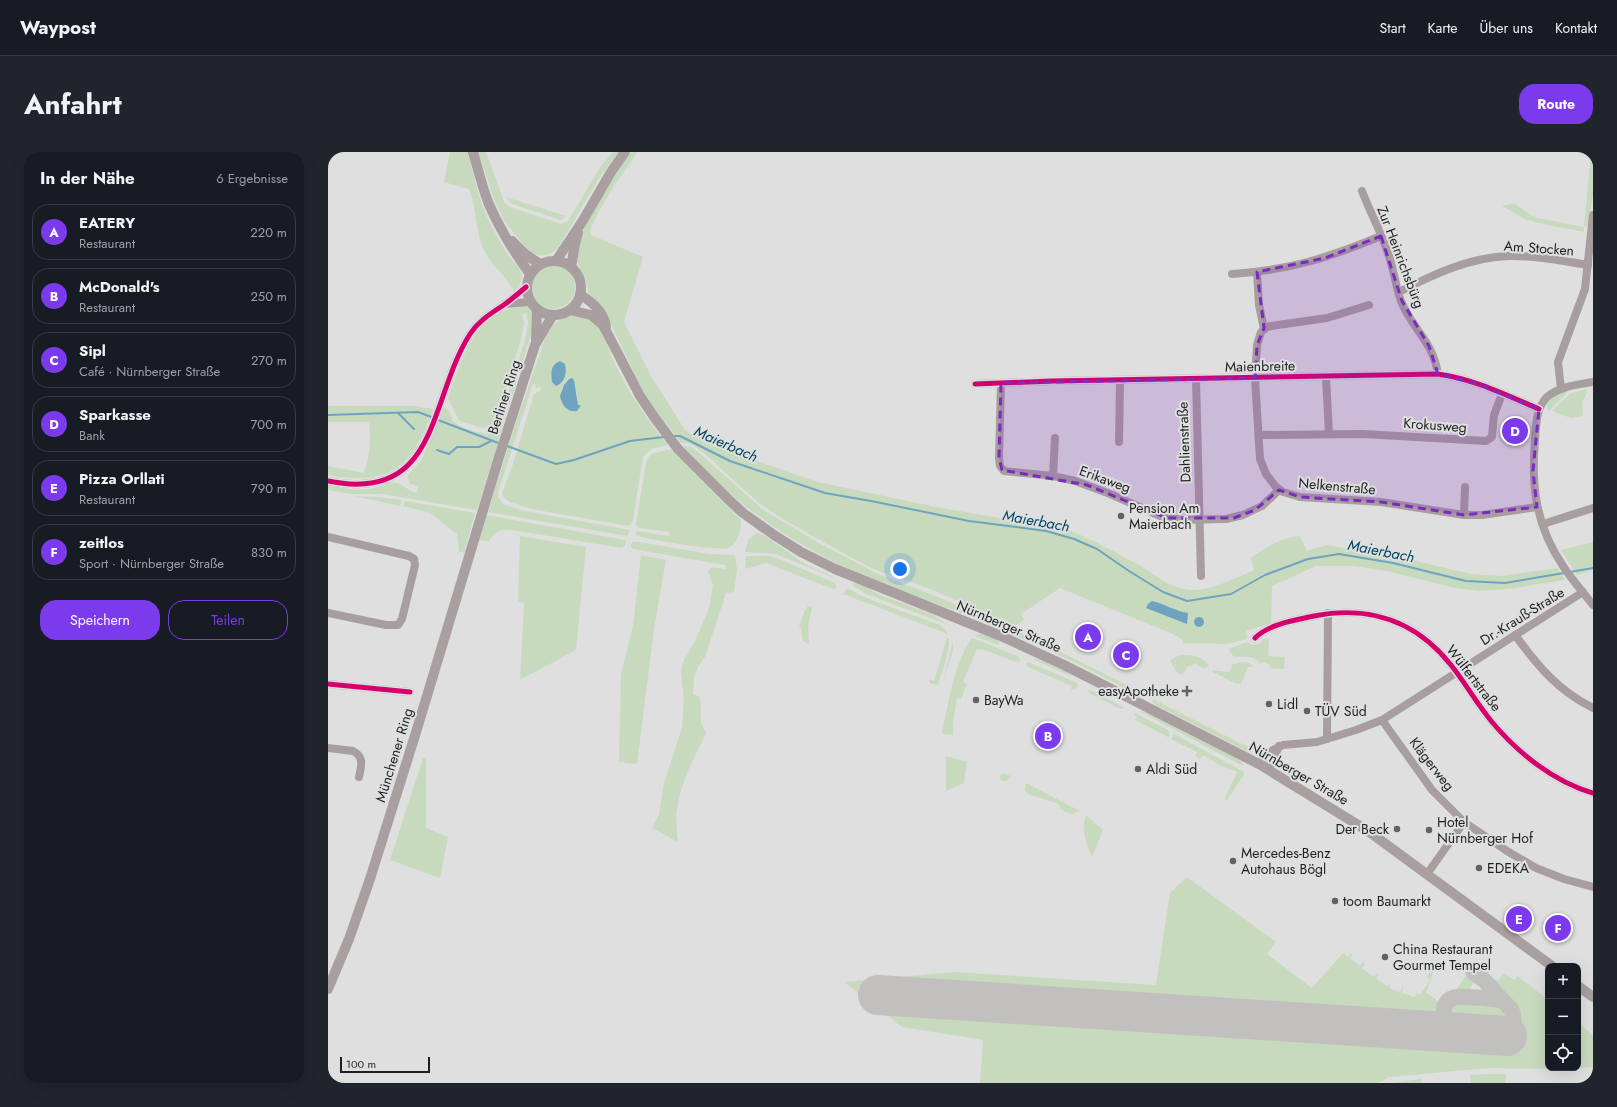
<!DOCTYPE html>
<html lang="de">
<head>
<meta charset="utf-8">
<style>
	:root { --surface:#171b24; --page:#20242c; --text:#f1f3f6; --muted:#9ea1a6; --line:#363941; --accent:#7c3aed }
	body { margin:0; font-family:Jost,sans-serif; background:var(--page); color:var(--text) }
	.controls { position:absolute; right:12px; bottom:12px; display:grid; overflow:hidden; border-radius:8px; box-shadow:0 4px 16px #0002 }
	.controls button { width:36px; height:36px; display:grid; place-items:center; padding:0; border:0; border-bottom:1px solid var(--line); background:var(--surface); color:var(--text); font:20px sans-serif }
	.scale { position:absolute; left:12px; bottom:10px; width:90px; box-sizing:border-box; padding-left:4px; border:2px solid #1f1f1f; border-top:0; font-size:11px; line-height:14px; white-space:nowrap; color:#1f1f1f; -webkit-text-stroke:3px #dedfe0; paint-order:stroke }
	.you { position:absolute; left:572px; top:417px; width:14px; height:14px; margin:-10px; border:3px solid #fff; border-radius:50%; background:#1a73e8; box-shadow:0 0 0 6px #1a73e833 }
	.badge { display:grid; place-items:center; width:26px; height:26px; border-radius:50%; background:var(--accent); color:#fff; font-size:13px; font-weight:700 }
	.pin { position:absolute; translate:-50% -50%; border:2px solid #fff; box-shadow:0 1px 4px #0006 }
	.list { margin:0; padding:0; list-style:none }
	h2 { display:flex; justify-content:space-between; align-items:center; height:52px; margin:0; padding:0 16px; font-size:17px }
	h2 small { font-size:13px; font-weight:400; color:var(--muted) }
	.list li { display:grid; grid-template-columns:26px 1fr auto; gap:12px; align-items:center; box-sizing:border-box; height:56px; margin:0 8px 8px; padding:0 8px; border:1px solid var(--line); border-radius:16px }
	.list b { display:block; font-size:15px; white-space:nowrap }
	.list p { margin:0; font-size:13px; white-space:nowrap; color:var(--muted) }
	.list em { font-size:13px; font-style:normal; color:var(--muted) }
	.actions { display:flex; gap:8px; padding:12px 16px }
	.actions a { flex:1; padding:9px 0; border:1px solid var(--accent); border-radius:16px; text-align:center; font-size:14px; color:var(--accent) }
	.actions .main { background:var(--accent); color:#fff }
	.icon { flex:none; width:22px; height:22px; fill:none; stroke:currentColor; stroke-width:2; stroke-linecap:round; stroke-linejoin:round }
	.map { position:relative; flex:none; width:1265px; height:931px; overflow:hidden; border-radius:16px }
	header { display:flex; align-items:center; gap:24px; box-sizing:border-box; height:56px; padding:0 20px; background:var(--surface); border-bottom:1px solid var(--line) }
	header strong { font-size:19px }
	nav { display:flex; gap:22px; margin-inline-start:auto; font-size:14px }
	.intro { display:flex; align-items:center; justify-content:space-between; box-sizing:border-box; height:96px; padding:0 24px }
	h1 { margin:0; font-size:28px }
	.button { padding:10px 18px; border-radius:16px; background:var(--accent); color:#fff; font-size:14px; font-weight:700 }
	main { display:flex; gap:24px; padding:0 24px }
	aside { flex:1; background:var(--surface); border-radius:16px; box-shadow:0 4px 16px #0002 }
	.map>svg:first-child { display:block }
	.green { fill:#c8dabe; fill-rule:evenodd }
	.water { fill:#6ea4c0 }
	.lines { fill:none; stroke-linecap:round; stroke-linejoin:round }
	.stream { stroke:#6ea4c0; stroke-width:2 }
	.taxiway { stroke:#c2bfbf; stroke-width:16 }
	.runway { stroke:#c2bfbf; stroke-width:40 }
	.minor { stroke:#a99e9f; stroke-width:8 }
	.major { stroke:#a99fa1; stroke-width:10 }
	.cycleway-casing { stroke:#dedfe0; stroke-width:8 }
	.cycleway { stroke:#d6006c; stroke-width:5 }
	.marked { fill:#7b2cbf; fill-opacity:0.2; stroke:#7b2cbf; stroke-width:3; stroke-dasharray:8 5; stroke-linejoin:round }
	.poi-dot { fill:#626262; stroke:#dedfe0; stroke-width:1.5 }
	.labels { text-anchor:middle; stroke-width:4; stroke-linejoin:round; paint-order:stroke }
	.street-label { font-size:14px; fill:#1f1f1f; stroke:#dedfe0 }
	.poi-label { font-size:14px; fill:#1f1f1f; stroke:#dedfe0; text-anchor:start }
	.water-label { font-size:15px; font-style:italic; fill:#014460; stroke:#dedfe0 }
</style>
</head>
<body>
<header>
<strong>Waypost</strong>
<nav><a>Start</a><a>Karte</a><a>Über uns</a><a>Kontakt</a></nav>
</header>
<div class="intro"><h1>Anfahrt</h1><a class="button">Route</a></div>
<main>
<aside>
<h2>In der Nähe<small>6 Ergebnisse</small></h2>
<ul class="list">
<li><span class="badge">A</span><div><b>EATERY</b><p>Restaurant</p></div><em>220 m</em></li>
<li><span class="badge">B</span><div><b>McDonald's</b><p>Restaurant</p></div><em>250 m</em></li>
<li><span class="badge">C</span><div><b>Sipl</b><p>Café · Nürnberger Straße</p></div><em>270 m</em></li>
<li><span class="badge">D</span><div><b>Sparkasse</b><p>Bank</p></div><em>700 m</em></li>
<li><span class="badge">E</span><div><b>Pizza Orllati</b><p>Restaurant</p></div><em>790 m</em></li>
<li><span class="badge">F</span><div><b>zeitlos</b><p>Sport · Nürnberger Straße</p></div><em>830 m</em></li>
</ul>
<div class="actions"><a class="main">Speichern</a><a>Teilen</a></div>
</aside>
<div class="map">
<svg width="1265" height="931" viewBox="0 0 1265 931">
	<rect width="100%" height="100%" fill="#dfdfdf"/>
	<g class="green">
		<path d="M122 0H140C146 25 151 50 163 73 168 83 174 93 180 103 184 109 190 112 193 120 195 127 192 134 186 139 178 124 164 114 156 98 147 79 149 57 141 37L116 30Z"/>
		<path d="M150 0H158L177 52 182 55 233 72 240 69 273 14 285 0H291L271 26 230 96C220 105 210 106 199 97L177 70 167 50Z"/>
		<path d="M303 0H310C292 25 273 51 262 79L263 83 315 105 296 170 323 224 357 278 377 291 490 330 608 355 740 378C764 387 787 400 809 412 826 422 845 438 865 438 885 438 907 426 926 418L923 406C939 394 953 386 972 384L979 399 998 393 1024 397 1059 402 1143 422 1173 424 1230 416 1237 428 1181 437 1151 439 1127 436 1058 419 1025 414H988L944 434 943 471 918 479 919 487 900 492 854 491 855 488 845 482 732 436 693 462 696 467 689 474 605 438 543 416 497 391 458 369 431 351 389 313 387 310 368 295 360 291H353L338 271 336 272 318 244 309 227 277 159 261 141 256 124 249 110 252 87 256 77 280 33Z"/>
		<polygon points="1263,0 1265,0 1265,43 1260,74 1256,75 1256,80 1220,73 1199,68 1174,54 1186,51 1203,63 1210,66 1256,75"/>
		<polygon points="178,45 238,64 233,68 184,52"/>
		<circle cx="225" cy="135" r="22"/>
		<path d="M196 154C207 155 205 167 205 176L149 358 54 342H23L0 338V333C15 336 31 340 46 336 52 335 58 330 64 330 74 330 80 340 89 341L90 335 81 331 80 323 94 307 116 256 120 257C122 260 123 265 125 269 130 275 156 284 164 281L173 264 198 184 200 170 198 161 194 162 196 171 193 187 172 256 165 271 162 275 154 276 133 269 130 267 120 246C135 206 146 158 196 154Z"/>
		<path d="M244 163C252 165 263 166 269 173 278 183 280 199 286 210 300 239 319 269 340 293L323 297 315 305 305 368 303 373 301 374 203 357 182 350 175 345 174 341 185 312 206 242 213 238V234L207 237 208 233 205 232 170 340V345L175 352 196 359 302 378 299 384 160 360 187 273 217 187 225 173 232 168ZM239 229 249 241 250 253 233 238Z"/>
		<polygon points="1259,237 1259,241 1254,250 1255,264 1243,266 1224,259 1243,241"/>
		<polygon points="1239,239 1239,241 1221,259 1219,257 1219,250 1227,242"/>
		<path d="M0 254H86L105 257C85 314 63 335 0 323V314L36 321C42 304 43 288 41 270H0Z"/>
		<path d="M355 294 363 295 369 299 434 357 491 391 548 421 610 445 711 489 797 532 799 535H795C744 508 691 484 638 463 607 451 577 441 547 429 472 397 408 356 355 294Z"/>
		<path d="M343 297 412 367C415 376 409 393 400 396 391 399 317 388 308 383V379L341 384V380L311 376 308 372 318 310 323 302Z"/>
		<polygon points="26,344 49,345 74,348 72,354"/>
		<polygon points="77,349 147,361 136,401 131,400 129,382 102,361 75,354"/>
		<path d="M158 363 298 388 297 394 294 396 190 379C175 377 170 376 161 389L150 388Z"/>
		<polygon points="428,381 434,382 477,412 502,423 506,426 448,402 417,400 420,388"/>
		<polygon points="192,384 258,395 248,498 192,528 196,451 190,450"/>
		<path d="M305 390H311L382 402 407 403 409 418 406 440 398 441 377 505 370 515 366 526 365 542 372 545 373 561V571L378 581C366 607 352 630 349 659 347 669 349 680 350 690L324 676 331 663 336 631 354 576 356 548 353 520 355 510 367 489 381 456 385 434 380 419 384 415 397 417 398 413 305 397 302 394Z"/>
		<polygon points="1265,390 1265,418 1249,423 1233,398"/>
		<polygon points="313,403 338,408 326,477 309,612 291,610 293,522 305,474"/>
		<polygon points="418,404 443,404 449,406 507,431 509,436 505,437 438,411 417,417"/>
		<path d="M527 431C536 431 544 439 552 443 570 451 606 460 618 472L538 442 524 433Z"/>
		<polygon points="519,436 538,446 612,473 617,477 620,482 515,442"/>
		<polygon points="480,454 484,455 480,474 481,492 475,489 473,475 471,474 476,460"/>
		<polygon points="649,482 654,482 672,489 670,493 649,485 647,483"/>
		<path d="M619 486H621C622 501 614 519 610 533L602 531 601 528 606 529Z"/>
		<path d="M643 487 645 486 691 505 693 509 688 510 656 498 649 497 635 530 639 532 633 547 629 546 625 571V583L614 582C620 552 626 512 643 487Z"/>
		<path d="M935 487H941L940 504 957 505 956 517 942 516V513L935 510 932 512C927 503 916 505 906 505L900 497 920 490C926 495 932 493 935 487Z"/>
		<polygon points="625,488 625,498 615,531"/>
		<path d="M852 503C865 503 872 503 881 513L877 517 866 511 864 515 861 513 854 523 849 521 842 508Z"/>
		<path d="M704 507C713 506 740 519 745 525Z"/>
		<polygon points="700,510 747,530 750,532 749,536 743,538 744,534 700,515 698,512"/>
		<polygon points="915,510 922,511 925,515 920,515 913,532 910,531 909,532 885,520 884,518 901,520 905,512"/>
		<polygon points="760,537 795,555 796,557 792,557 761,541"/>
		<polygon points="825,547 924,597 924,600 920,600 826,552 824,549"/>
		<path d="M811 559C822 558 897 600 912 608L916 613H913Z"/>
		<polygon points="807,561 840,578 842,583 840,585 807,568 809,565 806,563"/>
		<polygon points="846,582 916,620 916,623 899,648 898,649 897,646 909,620 891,613 875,603 872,607 867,604 869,600 843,587"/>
		<polygon points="618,604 639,610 636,631 618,639"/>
		<polygon points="95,606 98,606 98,676 120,685 112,726 62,708"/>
		<polygon points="675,621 683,624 678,630 672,628 672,624"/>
		<polygon points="698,631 752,659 743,662 732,657 731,652 700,642 697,638"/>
		<path d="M758 663 775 678 764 705C758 692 753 677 758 663Z"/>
		<path d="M859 725 948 790 939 802 984 836 1015 801 1020 805 1023 801 1025 802 1022 806 1032 814 1035 810 1037 812 1034 816 1046 825 1050 821 1051 823 1048 826 1059 834 1062 831 1061 836 1072 840 1074 836H1075L1074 841 1087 845 1088 841 1092 843 1102 828 1099 825 1108 811 1098 841C1112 848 1114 855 1110 870L1107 873 1101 874 537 838 552 848 1185 890 1186 859 1163 833 1168 827 1170 828 1176 821 1186 828 1190 824 1220 848V916H1243L1212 917 1161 916 1061 925 1050 931H652L655 888 574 875 544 851 516 830 626 820 828 833 842 741Z"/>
		<polygon points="1140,821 1148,827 1142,836 1153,843 1159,835 1168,845 1125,842"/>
		<path d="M1131 848C1149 848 1195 845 1181 877L1176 879H1170L1126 876 1119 874C1112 864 1120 850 1131 848Z"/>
		<polygon points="1250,871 1265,883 1265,915 1250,916"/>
		<polygon points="1161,922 1178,922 1177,931 1143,931 1142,923"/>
		<polygon points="1093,927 1093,931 1064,931"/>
	</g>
	<g class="water">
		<path d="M232 209 237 212C239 220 237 231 228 234L224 230C223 221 222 213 232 209Z"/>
		<path d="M244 226 246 228 250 253H253L249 259C239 261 234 253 232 244L236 233 241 227Z"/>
		<path d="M824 449C837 452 847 459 860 461L859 472 818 456 820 452Z"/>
		<circle cx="871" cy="470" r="5"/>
	</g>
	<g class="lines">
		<g class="stream">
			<polyline points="70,261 86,277"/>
			<polyline points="0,263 90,260 106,266"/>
			<polyline points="110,268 173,292"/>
			<polyline points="344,284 352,284 402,309 497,341 543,349 641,369 718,379 746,387 769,397 801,419 835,440 859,449 903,442 937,423 980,407 1011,402 1065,411 1138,429 1177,431 1236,421"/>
			<polyline points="179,294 228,312 246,308 302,289 336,285"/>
			<polyline points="109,298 121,302 129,295 151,295 163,289"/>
			<polyline points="1242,420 1265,416"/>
		</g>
		<g class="taxiway">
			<polyline points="1145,820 1156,828 1174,848"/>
			<path d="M1113 880 1116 855C1118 851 1120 847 1125 846 1133 843 1163 847 1174 848 1177 851 1180 854 1183 857 1187 865 1186 879 1179 884"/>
		</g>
		<polyline class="runway" points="550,843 1179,884"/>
		<g class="minor">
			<path d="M1034 39C1042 60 1053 80 1060 101 1066 117 1067 133 1073 149 1084 177 1105 189 1110 222"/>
			<polyline points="929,120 931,153 936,177"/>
			<path d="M904 122C962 118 1000 106 1053 84"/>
			<path d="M1071 140C1104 123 1142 105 1181 104 1207 103 1234 109 1260 113"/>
			<polyline points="177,152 202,150"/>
			<polyline points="1041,153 999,166 943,174 939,175 933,180 929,193 927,226 932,307 938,322 948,335 955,340 972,345 1053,350 1136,363 1154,363 1209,355"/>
			<polyline points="998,225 1001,282"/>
			<polyline points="868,227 873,424"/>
			<path d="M1265 230C1249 233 1232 234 1219 245 1208 256 1208 274 1207 288 1203 335 1208 374 1235 414 1244 428 1255 440 1265 453"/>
			<polyline points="673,231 671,306 672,314 676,319 725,324 747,329 782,342 832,364 853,368 898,367 915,363 934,354 951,338"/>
			<path d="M647 232 724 229 1110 222C1146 227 1178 243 1211 257"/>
			<polyline points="1233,237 1230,210 1257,137 1265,63"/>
			<polyline points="931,283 1035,282 1158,289 1164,285 1166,263 1174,242"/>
			<polyline points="791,290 792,229"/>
			<polyline points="725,324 727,286"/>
			<path d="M0 329C112 352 100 248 142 182 151 168 164 161 177 152 184 147 191 141 198 135"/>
			<polyline points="1136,363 1137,335"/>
			<polyline points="1215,372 1265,356"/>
			<polyline points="0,385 81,404 86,407 87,413 74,467 70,473 58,473 0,461"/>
			<path d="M1187 483C1210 514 1229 538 1265 556"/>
			<path d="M927 486C941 472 967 468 986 464 1041 453 1088 469 1123 513 1138 532 1149 552 1164 570 1190 601 1226 630 1265 641"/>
			<polyline points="0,532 82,540"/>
			<polyline points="1054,568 1104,638 1136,670 1179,699 1208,716 1236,727 1265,735"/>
			<polyline points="999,587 1000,461"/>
			<path d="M0 596 25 599C37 605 33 615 31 625"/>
			<polyline points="931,612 945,598 955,593 989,590 1028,578 1054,568 1255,440"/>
			<polyline points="939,617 945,609 951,594"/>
			<polyline points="1099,722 1136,670"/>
		</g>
		<g class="major">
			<path d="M145 0C150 17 154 34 160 50 171 76 186 100 202 122"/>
			<polyline points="184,89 197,102 212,112"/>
			<circle cx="226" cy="136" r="27"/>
			<polyline points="228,109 254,70 283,20 297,0"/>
			<polyline points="243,115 247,92 250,80"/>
			<path d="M252 142C265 151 276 160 278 175"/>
			<polyline points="242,158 263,163 275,173 312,244 326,265 350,297 401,348 415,361 446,383 473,400 507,417 673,484 736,513 931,612 1040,679 1224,814"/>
			<polyline points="208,189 209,157"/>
			<polyline points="1250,834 1265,845"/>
			<polyline points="0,837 21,787 42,727 89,577 171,305 207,193 225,163"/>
		</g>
		<defs>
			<g id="cycleway">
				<path d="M647 232 724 229 1110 222C1146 227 1178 243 1211 257"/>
				<path d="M0 329C112 352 100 248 142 182 151 168 164 161 177 152 184 147 191 141 198 135"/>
				<path d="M927 486C941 472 967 468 986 464 1041 453 1088 469 1123 513 1138 532 1149 552 1164 570 1190 601 1226 630 1265 641"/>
				<polyline points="0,532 82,540"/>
			</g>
		</defs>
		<use href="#cycleway" class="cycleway-casing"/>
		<use href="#cycleway" class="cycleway"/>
	</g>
	<path class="marked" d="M1053 84 1074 149 1101 194 1110 222 1150 232 1211 257 1205 319 1209 355 1136 363 1053 350 972 345 951 338 927 358 906 366H839L759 333 674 318 671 306 673 231 927 226 929 193 936 176 929 120 997 106Z"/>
	<g class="poi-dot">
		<circle cx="793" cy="364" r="4"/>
		<path d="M857 533h4v4h4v4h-4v4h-4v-4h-4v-4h4z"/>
		<circle cx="648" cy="548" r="4"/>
		<circle cx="941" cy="552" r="4"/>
		<circle cx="979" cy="559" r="4"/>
		<circle cx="810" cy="617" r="4"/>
		<circle cx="1069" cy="677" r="4"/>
		<circle cx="1101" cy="678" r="4"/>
		<circle cx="905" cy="709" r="4"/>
		<circle cx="1151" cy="716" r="4"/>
		<circle cx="1007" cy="749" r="4"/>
		<circle cx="1057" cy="805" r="4"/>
	</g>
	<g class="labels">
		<g class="street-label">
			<text transform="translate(1211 96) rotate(4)" y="5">Am Stocken</text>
			<text transform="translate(1073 105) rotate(69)" y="5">Zur Heinrichsbürg</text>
			<text transform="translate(932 214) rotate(-1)" y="5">Maienbreite</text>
			<text transform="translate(176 245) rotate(-72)" y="5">Berliner Ring</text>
			<text transform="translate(1107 273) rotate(4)" y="5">Krokusweg</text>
			<text transform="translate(856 290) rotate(-92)" y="5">Dahlienstraße</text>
			<text transform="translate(777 327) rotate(20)" y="5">Erikaweg</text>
			<text transform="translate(1009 334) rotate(5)" y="5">Nelkenstraße</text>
			<text transform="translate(1194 464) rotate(-32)" y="5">Dr.-Krauß-Straße</text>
			<text transform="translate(681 474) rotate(23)" y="5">Nürnberger Straße</text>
			<text transform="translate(1146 526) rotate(52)" y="5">Wülfertstraße</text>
			<text transform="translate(66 603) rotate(-73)" y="5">Münchener Ring</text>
			<text transform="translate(1104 612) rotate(52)" y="5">Klägerweg</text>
			<text transform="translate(971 621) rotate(30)" y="5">Nürnberger Straße</text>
		</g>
		<g class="poi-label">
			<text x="801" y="361">Pension Am<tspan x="801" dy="16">Maierbach</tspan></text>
			<text x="851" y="544" text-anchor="end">easyApotheke</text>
			<text x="656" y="553">BayWa</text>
			<text x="949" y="557">Lidl</text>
			<text x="987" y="564">TÜV Süd</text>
			<text x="818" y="622">Aldi Süd</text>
			<text x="1109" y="675">Hotel<tspan x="1109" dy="16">Nürnberger Hof</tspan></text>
			<text x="1061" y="682" text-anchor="end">Der Beck</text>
			<text x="913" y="706">Mercedes-Benz<tspan x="913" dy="16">Autohaus Bögl</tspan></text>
			<text x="1159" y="721">EDEKA</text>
			<text x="1015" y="754">toom Baumarkt</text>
			<text x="1065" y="802">China Restaurant<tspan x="1065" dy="16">Gourmet Tempel</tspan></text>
		</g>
		<g class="water-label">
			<text transform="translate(398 292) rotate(24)" y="5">Maierbach</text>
			<text transform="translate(708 369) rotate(10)" y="5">Maierbach</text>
			<text transform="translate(1053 399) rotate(11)" y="5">Maierbach</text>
		</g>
	</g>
</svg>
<div class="controls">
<button>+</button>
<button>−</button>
<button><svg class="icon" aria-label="locate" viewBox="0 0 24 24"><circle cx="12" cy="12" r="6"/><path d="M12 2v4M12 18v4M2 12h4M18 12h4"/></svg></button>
</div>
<div class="scale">100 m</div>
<div class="you"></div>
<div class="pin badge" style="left:760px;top:485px">A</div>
<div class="pin badge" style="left:720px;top:584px">B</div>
<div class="pin badge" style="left:798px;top:503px">C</div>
<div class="pin badge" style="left:1187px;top:279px">D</div>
<div class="pin badge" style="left:1191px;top:767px">E</div>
<div class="pin badge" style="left:1230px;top:776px">F</div>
</div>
</main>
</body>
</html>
